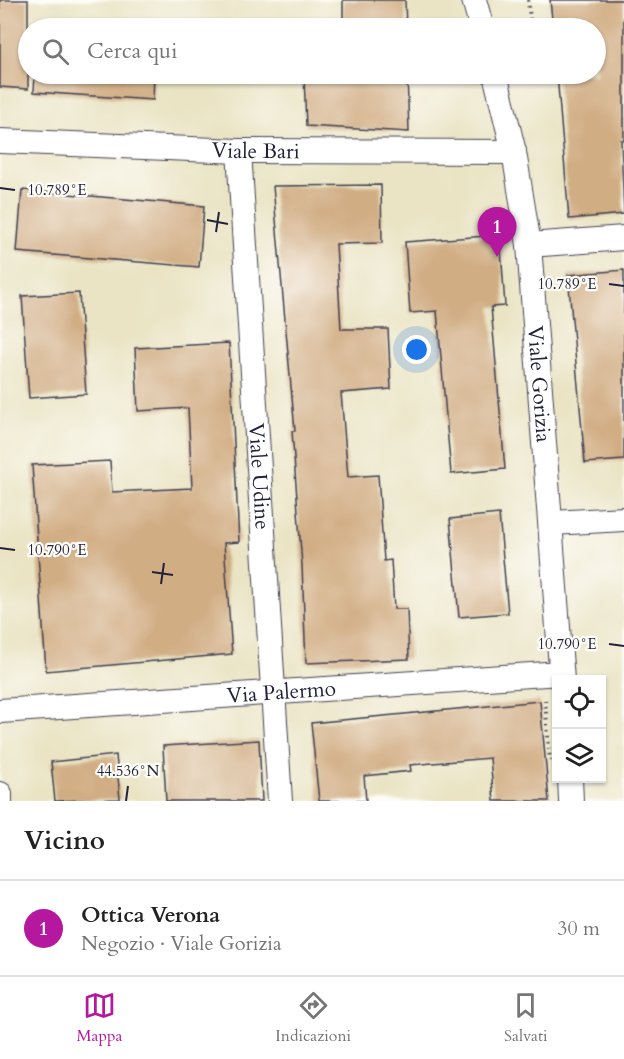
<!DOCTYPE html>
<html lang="it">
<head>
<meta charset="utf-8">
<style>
	:root { --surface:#fff; --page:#f2f2f2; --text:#222; --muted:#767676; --line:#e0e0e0; --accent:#b5179e }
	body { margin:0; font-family:Cardo,serif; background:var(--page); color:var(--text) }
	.controls { position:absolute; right:18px; bottom:18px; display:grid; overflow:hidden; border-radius:0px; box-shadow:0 2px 4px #0004 }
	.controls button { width:54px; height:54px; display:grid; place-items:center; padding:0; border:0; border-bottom:2px solid var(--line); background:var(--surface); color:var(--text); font:30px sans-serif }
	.you { position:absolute; left:417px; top:350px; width:21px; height:21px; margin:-15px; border:4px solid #fff; border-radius:50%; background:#1a73e8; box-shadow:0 0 0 9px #1a73e833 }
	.badge { display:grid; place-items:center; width:39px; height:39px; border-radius:50%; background:var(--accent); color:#fff; font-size:20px; font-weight:700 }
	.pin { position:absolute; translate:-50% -50px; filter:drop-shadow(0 2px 3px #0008) }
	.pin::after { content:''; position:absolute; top:32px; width:21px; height:18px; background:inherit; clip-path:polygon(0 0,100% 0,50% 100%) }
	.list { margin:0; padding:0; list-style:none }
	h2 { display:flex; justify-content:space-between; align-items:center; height:78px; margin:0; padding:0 24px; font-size:26px }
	h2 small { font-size:20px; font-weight:400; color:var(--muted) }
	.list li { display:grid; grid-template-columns:39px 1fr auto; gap:18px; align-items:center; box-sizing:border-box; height:96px; padding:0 24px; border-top:2px solid var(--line) }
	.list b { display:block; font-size:22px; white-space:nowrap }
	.list p { margin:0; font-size:20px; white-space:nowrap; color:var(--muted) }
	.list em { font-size:20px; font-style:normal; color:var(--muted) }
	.icon { flex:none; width:33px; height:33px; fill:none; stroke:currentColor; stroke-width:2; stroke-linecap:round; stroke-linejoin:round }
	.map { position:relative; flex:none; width:624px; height:801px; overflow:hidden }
	.search { position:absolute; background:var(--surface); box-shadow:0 2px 4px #0004; left:18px; right:18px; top:18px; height:66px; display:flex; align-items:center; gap:15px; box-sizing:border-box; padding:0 21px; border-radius:33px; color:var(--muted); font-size:22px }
	.sheet { height:174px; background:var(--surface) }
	nav { display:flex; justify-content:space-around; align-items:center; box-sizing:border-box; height:84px; border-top:2px solid var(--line); background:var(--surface); font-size:16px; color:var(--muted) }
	nav a { display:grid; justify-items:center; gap:3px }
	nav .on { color:var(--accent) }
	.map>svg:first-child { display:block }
	.building { fill:#d1ad84 }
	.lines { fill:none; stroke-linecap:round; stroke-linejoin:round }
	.minor-casing { stroke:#403f50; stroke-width:26 }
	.path { stroke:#403f50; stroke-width:4; stroke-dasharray:1.5 4.5; stroke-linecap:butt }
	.minor { stroke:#fff; stroke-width:24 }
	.ticks { fill:none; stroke:#22223b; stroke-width:2 }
	.labels { text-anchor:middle; stroke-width:4.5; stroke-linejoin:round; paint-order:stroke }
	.street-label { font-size:21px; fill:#22223b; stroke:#fdfcf7 }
	.ticks-label { font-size:15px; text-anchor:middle; fill:#22223b; stroke:#fdfcf7; stroke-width:4.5; stroke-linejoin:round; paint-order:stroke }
</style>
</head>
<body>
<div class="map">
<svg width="624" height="801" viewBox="0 0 624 801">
	<rect width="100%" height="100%" fill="#fdfcf7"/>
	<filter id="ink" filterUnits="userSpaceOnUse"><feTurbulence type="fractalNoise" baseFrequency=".0167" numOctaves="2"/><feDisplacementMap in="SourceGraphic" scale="12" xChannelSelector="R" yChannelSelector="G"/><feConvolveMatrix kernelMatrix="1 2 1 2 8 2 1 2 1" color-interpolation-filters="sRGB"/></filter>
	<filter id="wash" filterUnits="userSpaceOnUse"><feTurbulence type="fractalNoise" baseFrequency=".008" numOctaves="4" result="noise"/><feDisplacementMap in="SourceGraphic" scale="24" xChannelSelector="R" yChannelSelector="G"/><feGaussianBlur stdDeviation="1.35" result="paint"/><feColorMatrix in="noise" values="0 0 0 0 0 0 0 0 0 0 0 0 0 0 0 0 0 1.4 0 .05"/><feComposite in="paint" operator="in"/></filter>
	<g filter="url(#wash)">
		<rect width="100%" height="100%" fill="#eae4c5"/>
		<g id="blocks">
			<g class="building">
				<polygon points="0,0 28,0 28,89 0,87"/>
				<polygon points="343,0 405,0 406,28 343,28"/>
				<polygon points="550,0 624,0 624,140 621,140 624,214 569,219 557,74 596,74 596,28 553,28"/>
				<polygon points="35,74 154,74 153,100 34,92"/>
				<polygon points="304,74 407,74 409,132 306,126"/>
				<polygon points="381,185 382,243 336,244 341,329 388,329 391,389 341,393 348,477 378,475 384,561 391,560 394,609 407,609 409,659 306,663 302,565 292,431 295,431 273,186"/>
				<polygon points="22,190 204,206 199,267 17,252"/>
				<polygon points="500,235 505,306 491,307 505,469 451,474 437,311 410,313 405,242"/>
				<polygon points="624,270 624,460 585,463 568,275"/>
				<polygon points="79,293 86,394 29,398 22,296"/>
				<polygon points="229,343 239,542 224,543 232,654 46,671 32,465 110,461 112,492 192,488 188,408 138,411 135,348"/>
				<polygon points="499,514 508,613 459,617 450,519"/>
				<polygon points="540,701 549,801 494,801 490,758 410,765 411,771 364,776 366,801 319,801 311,723"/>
				<polygon points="259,740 262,801 166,801 163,746"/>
				<polygon points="116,755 120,799 55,801 51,762"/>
			</g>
		</g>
	</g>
	<g filter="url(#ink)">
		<use href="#blocks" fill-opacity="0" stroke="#403f50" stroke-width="1.5"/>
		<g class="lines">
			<defs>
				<g id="minor">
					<polyline points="474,0 482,28"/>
					<path id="s1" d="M495 74 514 152 529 245 562 680"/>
					<path id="s2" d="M0 141 239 151 514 152"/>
					<path id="s3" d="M239 151 280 801"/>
					<polyline points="529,245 624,238"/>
					<polyline points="552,523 624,519"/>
					<path id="s4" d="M0 711 561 673"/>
					<polyline points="570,778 571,801"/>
					<polyline points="0,794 0,801"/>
				</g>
			</defs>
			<use href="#minor" class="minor-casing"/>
			<g class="path">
				<polyline points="528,0 531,28"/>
				<polyline points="545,700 550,761"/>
			</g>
			<use href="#minor" class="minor"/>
		</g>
	</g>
	<path class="ticks" d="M0 188 15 190M207 220 228 224M216 232 219 212M609 284 624 286M0 548 15 550M152 572 173 575M161 584 164 563M609 644 624 646M126 801 128 786"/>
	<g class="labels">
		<g class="street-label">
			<text dy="7" stroke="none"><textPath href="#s2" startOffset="256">Viale Bari</textPath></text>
			<text dy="7" stroke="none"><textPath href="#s1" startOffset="314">Viale Gorizia</textPath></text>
			<text dy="7" stroke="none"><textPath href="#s3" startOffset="326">Viale Udine</textPath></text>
			<text dy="7" stroke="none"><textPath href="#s4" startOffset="282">Via Palermo</textPath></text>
		</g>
	</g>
	<g class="ticks-label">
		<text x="57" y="195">10.789°E</text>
		<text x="567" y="289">10.789°E</text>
		<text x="57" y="555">10.790°E</text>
		<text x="567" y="649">10.790°E</text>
		<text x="128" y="776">44.536°N</text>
	</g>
</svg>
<div class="controls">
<button><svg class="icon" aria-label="locate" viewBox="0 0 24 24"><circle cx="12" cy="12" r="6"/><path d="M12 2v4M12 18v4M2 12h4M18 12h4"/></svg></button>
<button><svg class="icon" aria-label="layers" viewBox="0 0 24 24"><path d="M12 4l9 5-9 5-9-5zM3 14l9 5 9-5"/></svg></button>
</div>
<div class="you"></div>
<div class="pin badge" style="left:497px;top:257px">1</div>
<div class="search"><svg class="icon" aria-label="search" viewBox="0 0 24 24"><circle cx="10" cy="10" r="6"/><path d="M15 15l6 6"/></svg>Cerca qui</div>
</div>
<section class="sheet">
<h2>Vicino<small></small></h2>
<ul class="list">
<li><span class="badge">1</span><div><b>Ottica Verona</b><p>Negozio · Viale Gorizia</p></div><em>30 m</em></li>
</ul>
</section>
<nav>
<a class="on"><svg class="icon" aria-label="map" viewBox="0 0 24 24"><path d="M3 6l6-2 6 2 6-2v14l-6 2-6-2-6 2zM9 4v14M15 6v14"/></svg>Mappa</a>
<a><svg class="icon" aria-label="directions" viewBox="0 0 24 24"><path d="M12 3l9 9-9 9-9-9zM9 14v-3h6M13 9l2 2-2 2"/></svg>Indicazioni</a>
<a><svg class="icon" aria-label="saved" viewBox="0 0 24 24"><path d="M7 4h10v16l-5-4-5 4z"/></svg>Salvati</a>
</nav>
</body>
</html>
